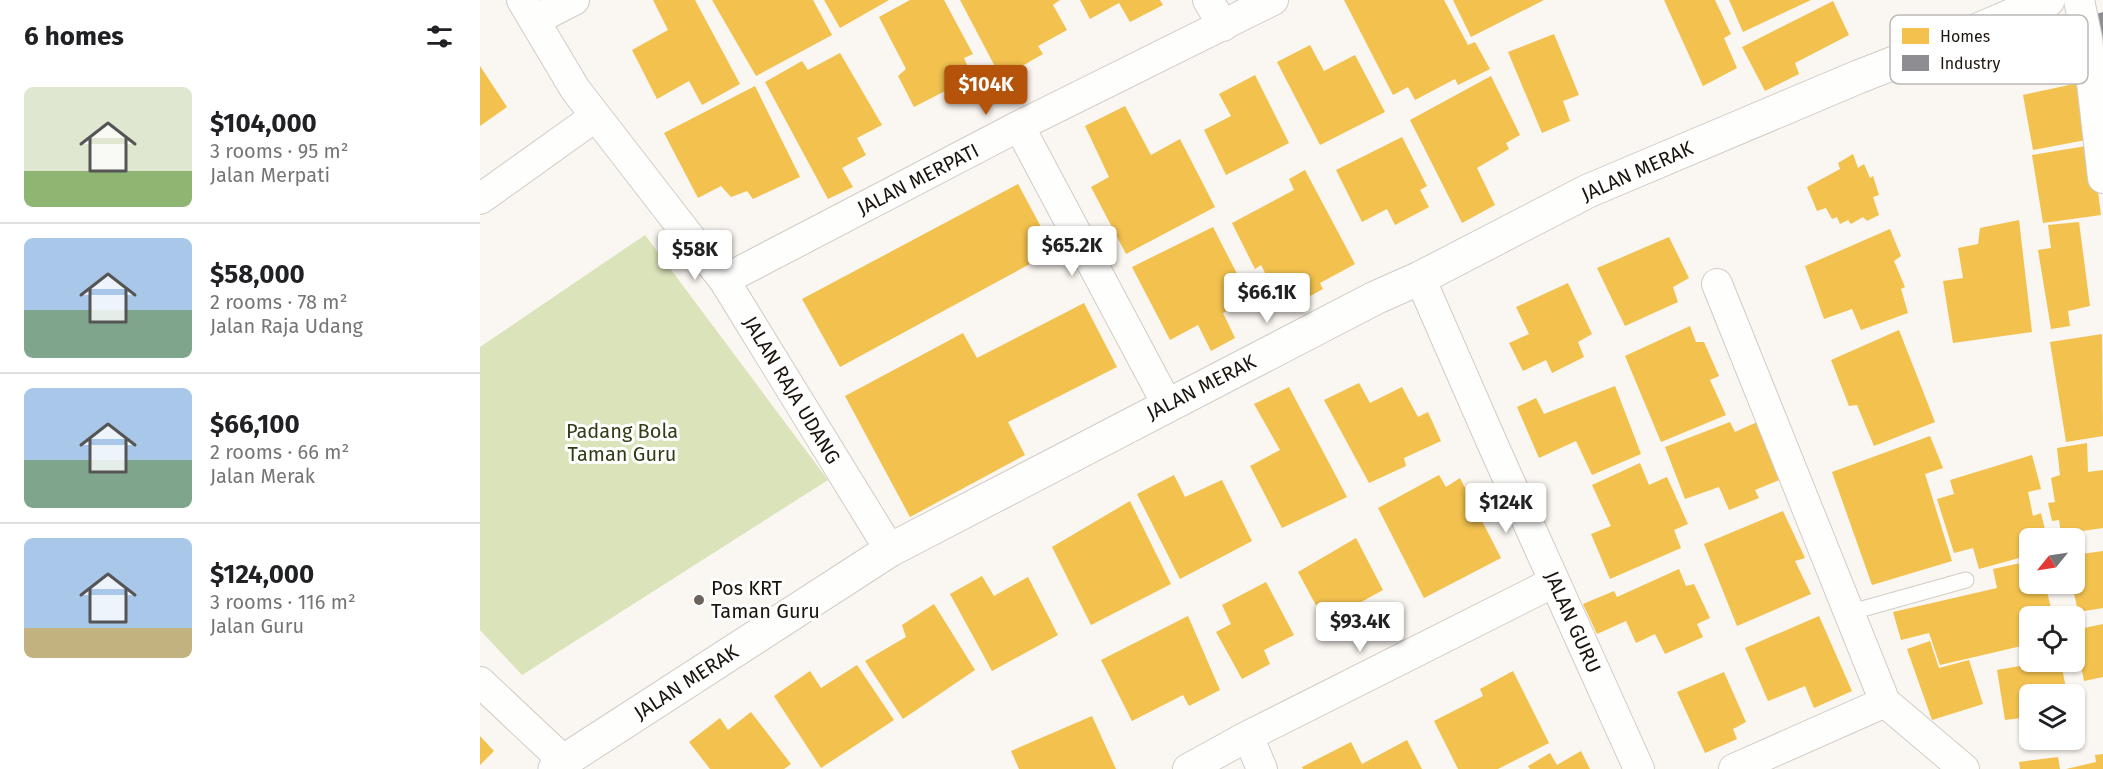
<!DOCTYPE html>
<meta charset="utf-8">
<style>
:root{--surface:#fff;--page:#f6f6f6;--text:#202124;--muted:#757577;--line:#e0e0e0;--accent:#b45309}
body{margin:0;font-family:"Fira Sans",sans-serif;background:var(--page);color:var(--text);height:100vh;display:flex;flex-direction:column;font-size:22px;white-space:nowrap}
*{box-sizing:border-box;margin:0}
p{font-size:20px;color:var(--muted)}
.icon{flex:none;width:33px;height:33px;fill:none;stroke:currentColor;stroke-width:2;stroke-linecap:round;stroke-linejoin:round}
.map{position:relative;flex:1;overflow:hidden}
.sheet{display:flex;flex-direction:column;background:var(--surface);width:480px}
.sheet>*{flex:none}
.needle{width:39px;rotate:240deg}
.tools{position:absolute;left:1539px;top:528px;display:grid;gap:12px}
.tools a{display:grid;place-items:center;width:66px;height:66px;border-radius:9px;background:var(--surface);box-shadow:0 2px 4px #0004;font-size:30px}
.price{position:absolute;translate:-50% -51px;padding:0 14px;border-radius:6px;background:#fff;color:#222;font-size:20px;line-height:39px;filter:drop-shadow(0 2px 3px #0008)}
.price::after{content:'';position:absolute;left:50%;top:36px;width:18px;height:14px;margin-left:-9px;background:inherit;clip-path:polygon(0 0,100% 0,50% 100%)}
.price.active{background:var(--accent);color:#fff}
ul{padding:0;list-style:none}
li{display:flex;align-items:center;gap:18px;height:150px;padding:0 24px}
li+li{border-top:2px solid var(--line)}
li span{display:grid;place-items:center;flex:none;width:168px;height:120px;border-radius:9px;color:#555}
li>.icon{margin-inline-start:auto}
span .icon{width:72px;height:72px;fill:#fffc;stroke-width:1}
li b{font-size:26px}
h2{display:flex;justify-content:space-between;align-items:center;height:72px;padding:0 24px;font-size:26px}
main{display:flex;flex:1;min-height:0}
.map>svg:first-child{display:block}
.green{fill:#dae3b9}
.homes{fill:#f2c14e}
.industry{fill:#8d8d92}
.lines{fill:none;stroke-linecap:round;stroke-linejoin:round}
.service-casing{stroke:#d2ccc6;stroke-width:17}
.minor-casing{stroke:#d2ccc6;stroke-width:32}
.tertiary-casing{stroke:#d2ccc6;stroke-width:35}
.service{stroke:#fefefd;stroke-width:15}
.minor{stroke:#fefefd;stroke-width:30}
.tertiary{stroke:#fefefd;stroke-width:33}
.poi-dot{fill:#6a645d;stroke:#fff;stroke-width:2}
.labels{text-anchor:middle;stroke-width:6;stroke-linejoin:round;paint-order:stroke}
.street-label{font-size:20px;fill:#1c150d;stroke:#fff}
.park-label{font-size:20px;fill:#323d15;stroke:#fff}
.poi-label{font-size:20px;fill:#1c150d;stroke:#fff;text-anchor:start}
.key{fill:#fff;stroke:#bbb9b6;stroke-width:1.5}
.key-label{font-size:16px;fill:#1c150d}
</style>
<main>
<section class="sheet">
<h2>6 homes<svg class="icon" aria-label="filters" viewBox="0 0 24 24"><path d="M4 7h16M4 17h16"/><circle cx="9" cy="7" r="2"/><circle cx="15" cy="17" r="2"/></svg></h2>
<ul>
<li><span style="background:linear-gradient(#dfe7d0 70%,#8fb573 0)"><svg class="icon" aria-label="home" viewBox="0 0 24 24"><path d="M3 11l9-7 9 7M6 9v11h12V9"/></svg></span><div><b>$104,000</b><p>3 rooms · 95 m²</p><p>Jalan Merpati</p></div></li>
<li><span style="background:linear-gradient(#a9c7e8 60%,#7fa58c 0)"><svg class="icon" aria-label="home" viewBox="0 0 24 24"><path d="M3 11l9-7 9 7M6 9v11h12V9"/></svg></span><div><b>$58,000</b><p>2 rooms · 78 m²</p><p>Jalan Raja Udang</p></div></li>
<li><span style="background:linear-gradient(#a9c7e8 60%,#7fa58c 0)"><svg class="icon" aria-label="home" viewBox="0 0 24 24"><path d="M3 11l9-7 9 7M6 9v11h12V9"/></svg></span><div><b>$66,100</b><p>2 rooms · 66 m²</p><p>Jalan Merak</p></div></li>
<li><span style="background:linear-gradient(#a9c7e8 75%,#c2b280 0)"><svg class="icon" aria-label="home" viewBox="0 0 24 24"><path d="M3 11l9-7 9 7M6 9v11h12V9"/></svg></span><div><b>$124,000</b><p>3 rooms · 116 m²</p><p>Jalan Guru</p></div></li>
</ul>
</section>
<div class="map">
<svg width="1623" height="769" viewBox="0 0 1623 769">
<rect width="100%" height="100%" fill="#faf6f1"/>
<path class="green" d="M165 235 348 480 42 675 0 630V347Z"/>
<path class="homes" d="M173 0H215L260 84 222 105 209 81 177 99 152 50 188 30Z
M232 0H333L352 35 276 76Z
M344 0H409L360 28Z
M430 0H464L493 54 484 58 489 69 468 81 471 88 434 107 418 76 426 69 399 17Z
M480 0H580L573 5 587 30 558 46 563 54 521 78Z
M600 0H680L683 5 650 22 639 3 610 19Z
M864 0H964L988 45 995 42 1010 69 978 85 975 79 935 100 928 87 913 95Z
M973 0H1064L991 37Z
M1184 0H1235L1251 34 1244 38 1257 68 1223 86Z
M1249 0H1331L1263 32Z
M1353 1 1369 35 1315 63 1319 74 1285 91 1262 47Z
M1074 34 1099 95 1083 101 1090 121 1062 133 1028 52Z
M830 45 844 71 875 55 905 112 840 145 797 62Z
M360 53 402 125 377 138 386 155 362 168 373 187 348 199 285 82 322 61 328 70Z
M0 66 27 107 0 126Z
M775 75 809 143 746 175 724 130 751 116 739 94Z
M1011 76 1040 135 1026 143 1029 149 997 168 1015 205 982 223 930 120Z
M1603 82 1611 139 1553 150 1543 95Z
M275 86 320 177 273 199 267 191 251 197 241 186 218 198 184 133Z
M645 106 671 155 700 139 735 207 646 254 611 187 629 177 605 126Z
M922 137 947 186 940 190 949 207 915 225 907 209 882 222 856 170Z
M1612 145 1621 215 1563 223 1552 155Z
M1373 154 1378 168 1384 164 1390 178 1393 176 1399 195 1393 197 1399 215 1387 221 1383 217 1371 224 1368 220 1360 224 1357 217 1352 219 1346 208 1337 211 1327 187 1360 169 1358 163Z
M825 170 875 264 840 283 843 289 823 300 816 286 797 296 781 265 775 269 752 223 814 190 809 179Z
M538 184 574 251 360 367 322 299Z
M1539 220 1552 332 1473 343 1463 281 1483 278 1478 248 1498 244 1500 228Z
M1599 222 1610 306 1588 311 1590 326 1571 329 1558 250 1571 248 1568 225Z
M733 227 770 299 743 313 755 338 731 351 718 325 690 340 652 267Z
M1410 229 1421 256 1414 261 1425 287 1421 289 1428 313 1381 330 1372 309 1344 319 1325 266Z
M1189 237 1209 278 1193 287 1198 302 1145 326 1117 268Z
M1088 283 1112 334 1098 342 1104 357 1072 373 1066 360 1043 371 1029 343 1049 334 1036 307Z
M604 303 637 367 528 422 545 455 430 517 365 396 483 333 497 358Z
M1210 326 1216 342H1224L1239 376 1230 380 1246 415 1181 442 1145 356Z
M1419 330 1455 422 1394 446 1377 405 1369 406 1351 360Z
M1622 334 1623 436 1586 442 1570 342Z
M879 383 890 403 922 387 938 417 948 412 961 441 924 458 926 466 889 483 844 400Z
M1135 386 1161 454 1112 475 1096 441 1059 458 1037 407 1056 398 1064 414Z
M809 387 867 497 802 528 770 466 800 450 774 404Z
M1284 419 1302 479 1275 490 1279 498 1249 510 1239 487 1205 499 1185 447 1250 422 1255 432Z
M1450 436 1463 468 1445 474 1472 561 1392 585 1352 472Z
M1607 443 1608 472 1623 470V528L1581 534 1579 520 1572 521 1568 503 1575 502 1571 478 1580 475 1577 448Z
M1552 455 1561 489 1548 492 1553 516 1561 513 1567 538H1550V555L1499 569 1493 548 1474 553 1457 499 1474 494 1470 480Z
M1160 463 1169 485 1187 477 1208 524 1194 530 1201 548 1130 579 1111 534 1131 526 1112 485Z
M694 475 705 497 742 480 772 541 700 579 657 494Z
M959 475 966 487 980 478 1021 558 944 598 898 508Z
M650 501 691 584 611 625 572 547Z
M1303 511 1325 558 1315 561 1331 594 1257 626 1224 544Z
M876 538 903 590 845 622 818 572Z
M1623 551V608L1598 612 1592 584H1594V555Z
M1550 561V584H1565L1573 616H1550V644L1460 665 1449 633 1421 640 1413 612 1517 588 1513 569Z
M1199 569 1206 586 1214 584 1230 618 1217 624 1223 637 1185 654 1175 634 1156 643 1146 621 1117 634 1103 604 1134 591 1137 597Z
M502 576 514 596 548 577 578 635 512 671 470 594Z
M786 582 814 635 784 650 790 664 762 679 736 632 751 624 742 605Z
M454 604 495 670 423 719 385 661 426 637 422 625Z
M708 616 740 690 709 706 703 695 652 721 621 660Z
M1339 616 1372 691 1334 708 1325 686 1288 701 1265 648Z
M1623 624V677L1604 681 1594 630Z
M1450 641 1459 668 1489 660 1503 704 1452 720 1427 649Z
M1563 662H1581L1587 694H1550V717L1525 720 1517 670Z
M377 665 414 720 341 768 294 696 330 671 341 688Z
M1033 671 1069 743 1018 769H978L954 721 1003 696 1000 689Z
M1244 672 1266 722 1253 729 1257 739 1225 753 1197 692Z
M271 712 311 764 304 769H230L209 742 240 718 248 730Z
M612 716 636 769H539L531 751Z
M0 736 14 751 0 765Z
M927 740 942 769H823L822 767 871 742 882 764Z
M1101 751 1110 769H1050L1048 766 1070 753 1077 765Z
M1623 754V769H1586L1616 762 1615 755Z
M1578 757 1580 769H1540L1539 762Z"/>
<path class="industry" d="M1623 12V57L1613 15Z"/>
<g class="lines">
<defs>
<path id="service" d="M1368 613 1486 580"/>
<path id="minor" d="M42 0 95 89 201 226 244 280 410 550
M728 0 743 26
M1599 0 1607 39 1623 178
M55 20 94 0
M539 126 687 404
M0 199 116 116
M940 278 1013 445 1159 769
M244 280 539 126 793 0
M1237 284 1405 702 1484 769
M0 682 84 761
M768 736 782 769
M708 769 768 736 1074 582
M1254 769 1405 702"/>
<path id="tertiary" d="M75 769 84 761 410 550 895 298 940 278 1108 191 1378 77 1493 32 1568 0"/>
</defs>
<use href="#service" class="service-casing"/>
<use href="#minor" class="minor-casing"/>
<use href="#tertiary" class="tertiary-casing"/>
<use href="#service" class="service"/>
<use href="#minor" class="minor"/>
<use href="#tertiary" class="tertiary"/>
</g>
<circle class="poi-dot" cx="219" cy="600" r="6"/>
<g class="labels">
<g class="street-label">
<text transform="translate(1157 171) rotate(-24)" y="7">JALAN MERAK</text>
<text transform="translate(438 179) rotate(-27)" y="7">JALAN MERPATI</text>
<text transform="translate(721 387) rotate(-27)" y="7">JALAN MERAK</text>
<text transform="translate(312 390) rotate(59)" y="7">JALAN RAJA UDANG</text>
<text transform="translate(1093 622) rotate(66)" y="7">JALAN GURU</text>
<text transform="translate(206 682) rotate(-33)" y="7">JALAN MERAK</text>
</g>
<g class="park-label">
<text x="142" y="438">Padang Bola<tspan x="142" dy="23">Taman Guru</tspan></text>
</g>
<g class="poi-label">
<text x="231" y="595">Pos KRT<tspan x="231" dy="23">Taman Guru</tspan></text>
</g>
</g>
<rect x="1410" y="15" width="198" height="69" rx="9" class="key"/>
<rect x="1422" y="28" width="27" height="16" fill="#f2c14e"/>
<rect x="1422" y="55" width="27" height="16" fill="#8d8d92"/>
<g class="key-label">
<text x="1460" y="42">Homes</text>
<text x="1460" y="69">Industry</text>
</g>
</svg>
<div class="tools">
<a><svg class="needle" viewBox="-14 -14 28 28"><path d="M0-13l5 13h-10z" fill="#e53935"/><path d="M0 13l5-13h-10z" fill="#757577"/></svg></a>
<a><svg class="icon" aria-label="locate" viewBox="0 0 24 24"><circle cx="12" cy="12" r="6"/><path d="M12 2v4M12 18v4M2 12h4M18 12h4"/></svg></a>
<a><svg class="icon" aria-label="layers" viewBox="0 0 24 24"><path d="M12 4l9 5-9 5-9-5zM3 14l9 5 9-5"/></svg></a>
</div>
<b class="price active" style="left:506px;top:116px">$104K</b>
<b class="price" style="left:592px;top:277px">$65.2K</b>
<b class="price" style="left:215px;top:281px">$58K</b>
<b class="price" style="left:787px;top:324px">$66.1K</b>
<b class="price" style="left:1026px;top:534px">$124K</b>
<b class="price" style="left:880px;top:653px">$93.4K</b>
</div>
</main>
